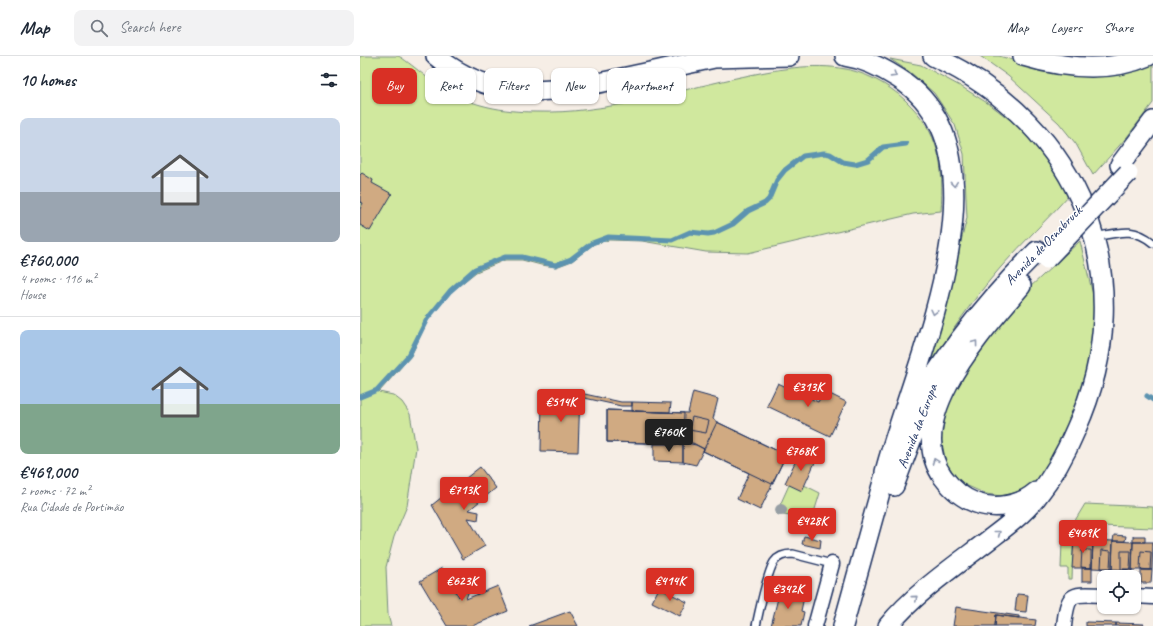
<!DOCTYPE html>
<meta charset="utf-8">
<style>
:root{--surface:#fff;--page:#f2f2f3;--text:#1f2937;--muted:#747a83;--line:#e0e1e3;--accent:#d93025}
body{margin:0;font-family:Caveat,sans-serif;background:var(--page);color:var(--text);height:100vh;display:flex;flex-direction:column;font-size:15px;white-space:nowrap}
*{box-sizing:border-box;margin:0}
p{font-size:13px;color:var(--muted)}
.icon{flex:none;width:22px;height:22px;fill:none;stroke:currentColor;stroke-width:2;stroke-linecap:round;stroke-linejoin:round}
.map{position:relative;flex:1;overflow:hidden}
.side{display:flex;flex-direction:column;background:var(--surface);width:360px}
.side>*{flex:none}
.hud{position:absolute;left:12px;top:12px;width:380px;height:36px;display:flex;gap:8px}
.buttons{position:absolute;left:737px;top:514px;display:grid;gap:8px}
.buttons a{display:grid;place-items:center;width:44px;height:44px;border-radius:8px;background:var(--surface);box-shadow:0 1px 3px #0004;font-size:20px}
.price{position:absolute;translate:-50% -34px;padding:0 9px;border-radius:4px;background:var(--accent);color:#fff;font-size:13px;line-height:26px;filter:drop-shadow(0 1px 2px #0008)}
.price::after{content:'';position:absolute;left:50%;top:24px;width:12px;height:9px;margin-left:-6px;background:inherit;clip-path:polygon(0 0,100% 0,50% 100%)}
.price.on{background:#222;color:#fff}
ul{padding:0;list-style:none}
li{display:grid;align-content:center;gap:8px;height:212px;padding:0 20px}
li+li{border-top:1px solid var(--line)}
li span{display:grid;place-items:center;height:124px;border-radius:8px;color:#555}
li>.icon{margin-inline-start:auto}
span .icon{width:72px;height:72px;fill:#fffc;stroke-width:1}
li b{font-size:17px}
h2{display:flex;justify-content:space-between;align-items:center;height:48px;padding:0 20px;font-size:17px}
.pill{padding:0 14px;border-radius:8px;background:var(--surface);box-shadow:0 1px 3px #0004;font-size:14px;line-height:36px}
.pill.on{background:var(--accent);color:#fff}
header{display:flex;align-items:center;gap:24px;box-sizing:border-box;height:56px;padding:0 20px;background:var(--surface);border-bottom:1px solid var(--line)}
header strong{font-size:19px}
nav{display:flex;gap:22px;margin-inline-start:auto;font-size:14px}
.search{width:280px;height:36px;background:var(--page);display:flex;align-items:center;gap:10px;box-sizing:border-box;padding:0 14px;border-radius:8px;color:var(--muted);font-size:15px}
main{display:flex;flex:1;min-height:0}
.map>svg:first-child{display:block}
.green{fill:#d0e89e;stroke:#768c7e}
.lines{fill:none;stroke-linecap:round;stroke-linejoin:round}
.stream{stroke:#5c93b0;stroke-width:5}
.building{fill:#d0aa82;stroke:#1b2f5e}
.service-casing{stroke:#1b2f5e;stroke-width:10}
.minor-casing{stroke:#1b2f5e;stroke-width:17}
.secondary-casing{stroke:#1b2f5e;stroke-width:22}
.service{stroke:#fff;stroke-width:7}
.minor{stroke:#fff;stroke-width:14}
.secondary{stroke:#fff;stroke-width:19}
.secondary-bridge-casing{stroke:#1b2f5e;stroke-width:22;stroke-linecap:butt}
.secondary-bridge{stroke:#fff;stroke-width:19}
.tree{fill:#969ea4}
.oneway{stroke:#8d97ae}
.labels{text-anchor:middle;stroke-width:3;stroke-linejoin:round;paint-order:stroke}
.street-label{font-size:14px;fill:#1b2f5e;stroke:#fff}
</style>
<header>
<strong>Map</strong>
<div class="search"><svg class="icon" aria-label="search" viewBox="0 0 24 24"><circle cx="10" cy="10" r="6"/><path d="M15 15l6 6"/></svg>Search here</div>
<nav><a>Map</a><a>Layers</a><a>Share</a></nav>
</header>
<main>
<section class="side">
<h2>10 homes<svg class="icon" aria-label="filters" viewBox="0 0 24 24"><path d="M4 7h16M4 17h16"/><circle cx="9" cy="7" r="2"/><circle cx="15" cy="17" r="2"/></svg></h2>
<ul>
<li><span style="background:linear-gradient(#c9d6e8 60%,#9aa5b1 0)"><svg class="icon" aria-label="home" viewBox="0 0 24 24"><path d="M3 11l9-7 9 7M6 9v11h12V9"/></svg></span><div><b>€760,000</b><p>4 rooms · 116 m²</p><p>House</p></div></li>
<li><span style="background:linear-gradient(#a9c7e8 60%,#7fa58c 0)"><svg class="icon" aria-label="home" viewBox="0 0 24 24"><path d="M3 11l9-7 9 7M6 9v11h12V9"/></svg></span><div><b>€469,000</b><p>2 rooms · 72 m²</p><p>Rua Cidade de Portimão</p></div></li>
</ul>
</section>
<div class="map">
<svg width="793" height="570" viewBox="0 0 793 570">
<rect width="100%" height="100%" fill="#f6eee6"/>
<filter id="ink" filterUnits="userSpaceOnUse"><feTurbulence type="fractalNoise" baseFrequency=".025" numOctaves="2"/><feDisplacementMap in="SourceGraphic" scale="8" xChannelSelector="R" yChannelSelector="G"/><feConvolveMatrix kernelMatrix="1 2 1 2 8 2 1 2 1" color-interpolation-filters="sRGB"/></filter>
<g filter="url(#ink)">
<path class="green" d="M0 0C12 0 27 0 38 0 43 1 73 27 80 31 110 50 143 56 177 56 244 58 311 36 376 22 409 15 446 7 480 12 503 15 528 28 545 44 580 76 584 110 581 155L553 158 388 197 346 196 282 185 249 184 234 188 212 205 196 211 181 209 162 204H145L116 216 91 236 68 264 51 300 19 336 33 339 42 346 50 358 56 392 47 450 34 481 26 511 28 559 31 570H0Z
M620 0H639L677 11 733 20 761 18 793 7V47L767 81 733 119 716 88 699 67 648 20Z
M530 3 561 9 602 31 632 50 662 73 682 92 710 138C688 163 663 186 641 211 613 243 590 277 568 313L607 162 604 98 595 69 574 37 551 17Z
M720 185 733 239 735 273 728 326 692 409 674 427 658 436 641 440 626 438 601 427 586 407 581 382 587 351 597 327 612 302 669 232Z
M429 429H444L460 437 452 463 416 458Z
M725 448 793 451V472L714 469 712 523H708V512H701L702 486Z"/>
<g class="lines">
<path class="stream" d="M787 340 793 344
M0 341 17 334 49 299 67 263 90 235 115 213 145 201H162L195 209 211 203 232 187 248 181 312 184 330 176 348 178 354 177 373 168 388 155 405 147 409 143 417 124 425 114 443 100 464 97 470 98 483 106 495 108 508 104 523 91 546 88"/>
</g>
<path class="building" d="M2 117 13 124 12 127 32 138 10 175 0 169V153L3 147 0 146V119Z
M418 327 458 346 464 335 486 346 470 380 407 350Z
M200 336 220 337 218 396 181 395 182 342 199 343Z
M333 336 358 343 353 363 357 366 426 399 400 454 377 443 389 417 343 395 344 393 336 389 326 387H323V388L247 386V354L328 357Z
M220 337 261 346H272V350H261L220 341Z
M272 346 311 347 310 356 272 355Z
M247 354 324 357 323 388 247 386Z
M332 361 349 365 346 377 329 374Z
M357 366 426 399 412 428 343 395Z
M323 387H333L344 393 336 409 323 406Z
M294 388H323V406L294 405Z
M440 396 456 404 442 435 425 427Z
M120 411 136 432 109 454 119 456 118 464 108 462 125 490 103 503 72 449Z
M714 478H726V484H714Z
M734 479H746L745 485 733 484Z
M754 479 766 480 765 485H753Z
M444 480 461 484 460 492 442 488Z
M773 480H785V486H773Z
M714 484H733L732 512H712Z
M733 484 753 485 752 513 732 512Z
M753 485 773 486 772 514 752 513Z
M773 486H793L792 514H772Z
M722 494H731V512L721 511Z
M742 494 751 495 750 512H741Z
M761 495H771L770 513H761Z
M781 495 791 496 790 514 780 513Z
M82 512 99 541 102 531 109 534 106 543 138 530 148 555 112 570H87L60 525Z
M722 512H732V525H722Z
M742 513H752V521H744V525H742Z
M762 514H772L771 521H762Z
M781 514H792L791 527H781Z
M299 532 327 546 320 560 292 546Z
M420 534 444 541 441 555 444 556 441 570H411Z
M657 538 668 539 666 556 655 555Z
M596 551 659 560V562L636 559 635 570H593Z
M210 555 218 570H169Z
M636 559 676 564 675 570H635Z
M726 566 756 567V570H726Z
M756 567 784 568V570H756Z"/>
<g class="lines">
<defs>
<path id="service" d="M734 181C759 177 772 170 793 187
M396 570C399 556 407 517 414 506 418 500 426 498 433 498L472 508"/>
<path id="minor" d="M774 540 793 541
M455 570 472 508
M704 570C708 535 711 538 744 539"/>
<path id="secondary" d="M76 0C133 48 195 37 262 22 296 15 330 7 364 0
M485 0C505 3 521 11 538 22 658 97 551 313 525 416
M663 0C703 12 749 17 788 0
M354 2 429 0
M760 109 793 65
M661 230C624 274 541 362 583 421 592 433 602 442 616 447 635 454 660 450 676 436
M548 363C582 301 627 245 677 195
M534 430 564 350
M483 570 529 404
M528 570C556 536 595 510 630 483 647 470 663 458 676 442 693 421 706 397 716 373 784 223 721 68 573 0"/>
</defs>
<use href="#service" class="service-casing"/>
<use href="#minor" class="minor-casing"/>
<use href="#secondary" class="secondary-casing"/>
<use href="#service" class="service"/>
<use href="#minor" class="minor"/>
<use href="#secondary" class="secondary"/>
<defs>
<path id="secondary-bridge" d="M686 203 768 117"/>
</defs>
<use href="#secondary-bridge" class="secondary-bridge-casing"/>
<use href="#secondary-bridge" class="secondary-bridge"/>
</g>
<circle class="tree" cx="421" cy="454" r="6"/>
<defs><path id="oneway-chevron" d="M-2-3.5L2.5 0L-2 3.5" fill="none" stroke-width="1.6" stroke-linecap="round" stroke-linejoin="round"/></defs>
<g class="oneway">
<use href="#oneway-chevron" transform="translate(534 19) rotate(32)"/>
<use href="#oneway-chevron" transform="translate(594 128) rotate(84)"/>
<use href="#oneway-chevron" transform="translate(574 256) rotate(103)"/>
<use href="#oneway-chevron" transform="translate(615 287) rotate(-53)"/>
<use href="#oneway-chevron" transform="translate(575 405) rotate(-111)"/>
<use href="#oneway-chevron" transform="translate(638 477) rotate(-38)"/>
<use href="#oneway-chevron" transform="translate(555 542) rotate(-41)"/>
</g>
</g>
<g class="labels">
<g class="street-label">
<text transform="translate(683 189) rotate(-46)" y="5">Avenida de Osnabruck</text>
<text transform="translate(557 370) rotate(-69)" y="5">Avenida da Europa</text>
</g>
</g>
</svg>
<div class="buttons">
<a><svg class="icon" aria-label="locate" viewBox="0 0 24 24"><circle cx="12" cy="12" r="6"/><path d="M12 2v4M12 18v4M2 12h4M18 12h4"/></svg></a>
</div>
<b class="price" style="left:448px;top:352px">€313K</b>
<b class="price" style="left:201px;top:367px">€514K</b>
<b class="price on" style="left:309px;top:397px">€760K</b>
<b class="price" style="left:441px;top:416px">€768K</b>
<b class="price" style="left:104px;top:455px">€713K</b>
<b class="price" style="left:452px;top:486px">€428K</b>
<b class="price" style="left:723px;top:498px">€469K</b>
<b class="price" style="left:102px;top:546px">€623K</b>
<b class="price" style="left:310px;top:546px">€414K</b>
<b class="price" style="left:428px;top:554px">€342K</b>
<div class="hud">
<a class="pill on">Buy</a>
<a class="pill">Rent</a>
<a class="pill">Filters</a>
<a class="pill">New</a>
<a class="pill">Apartment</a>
</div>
</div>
</main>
